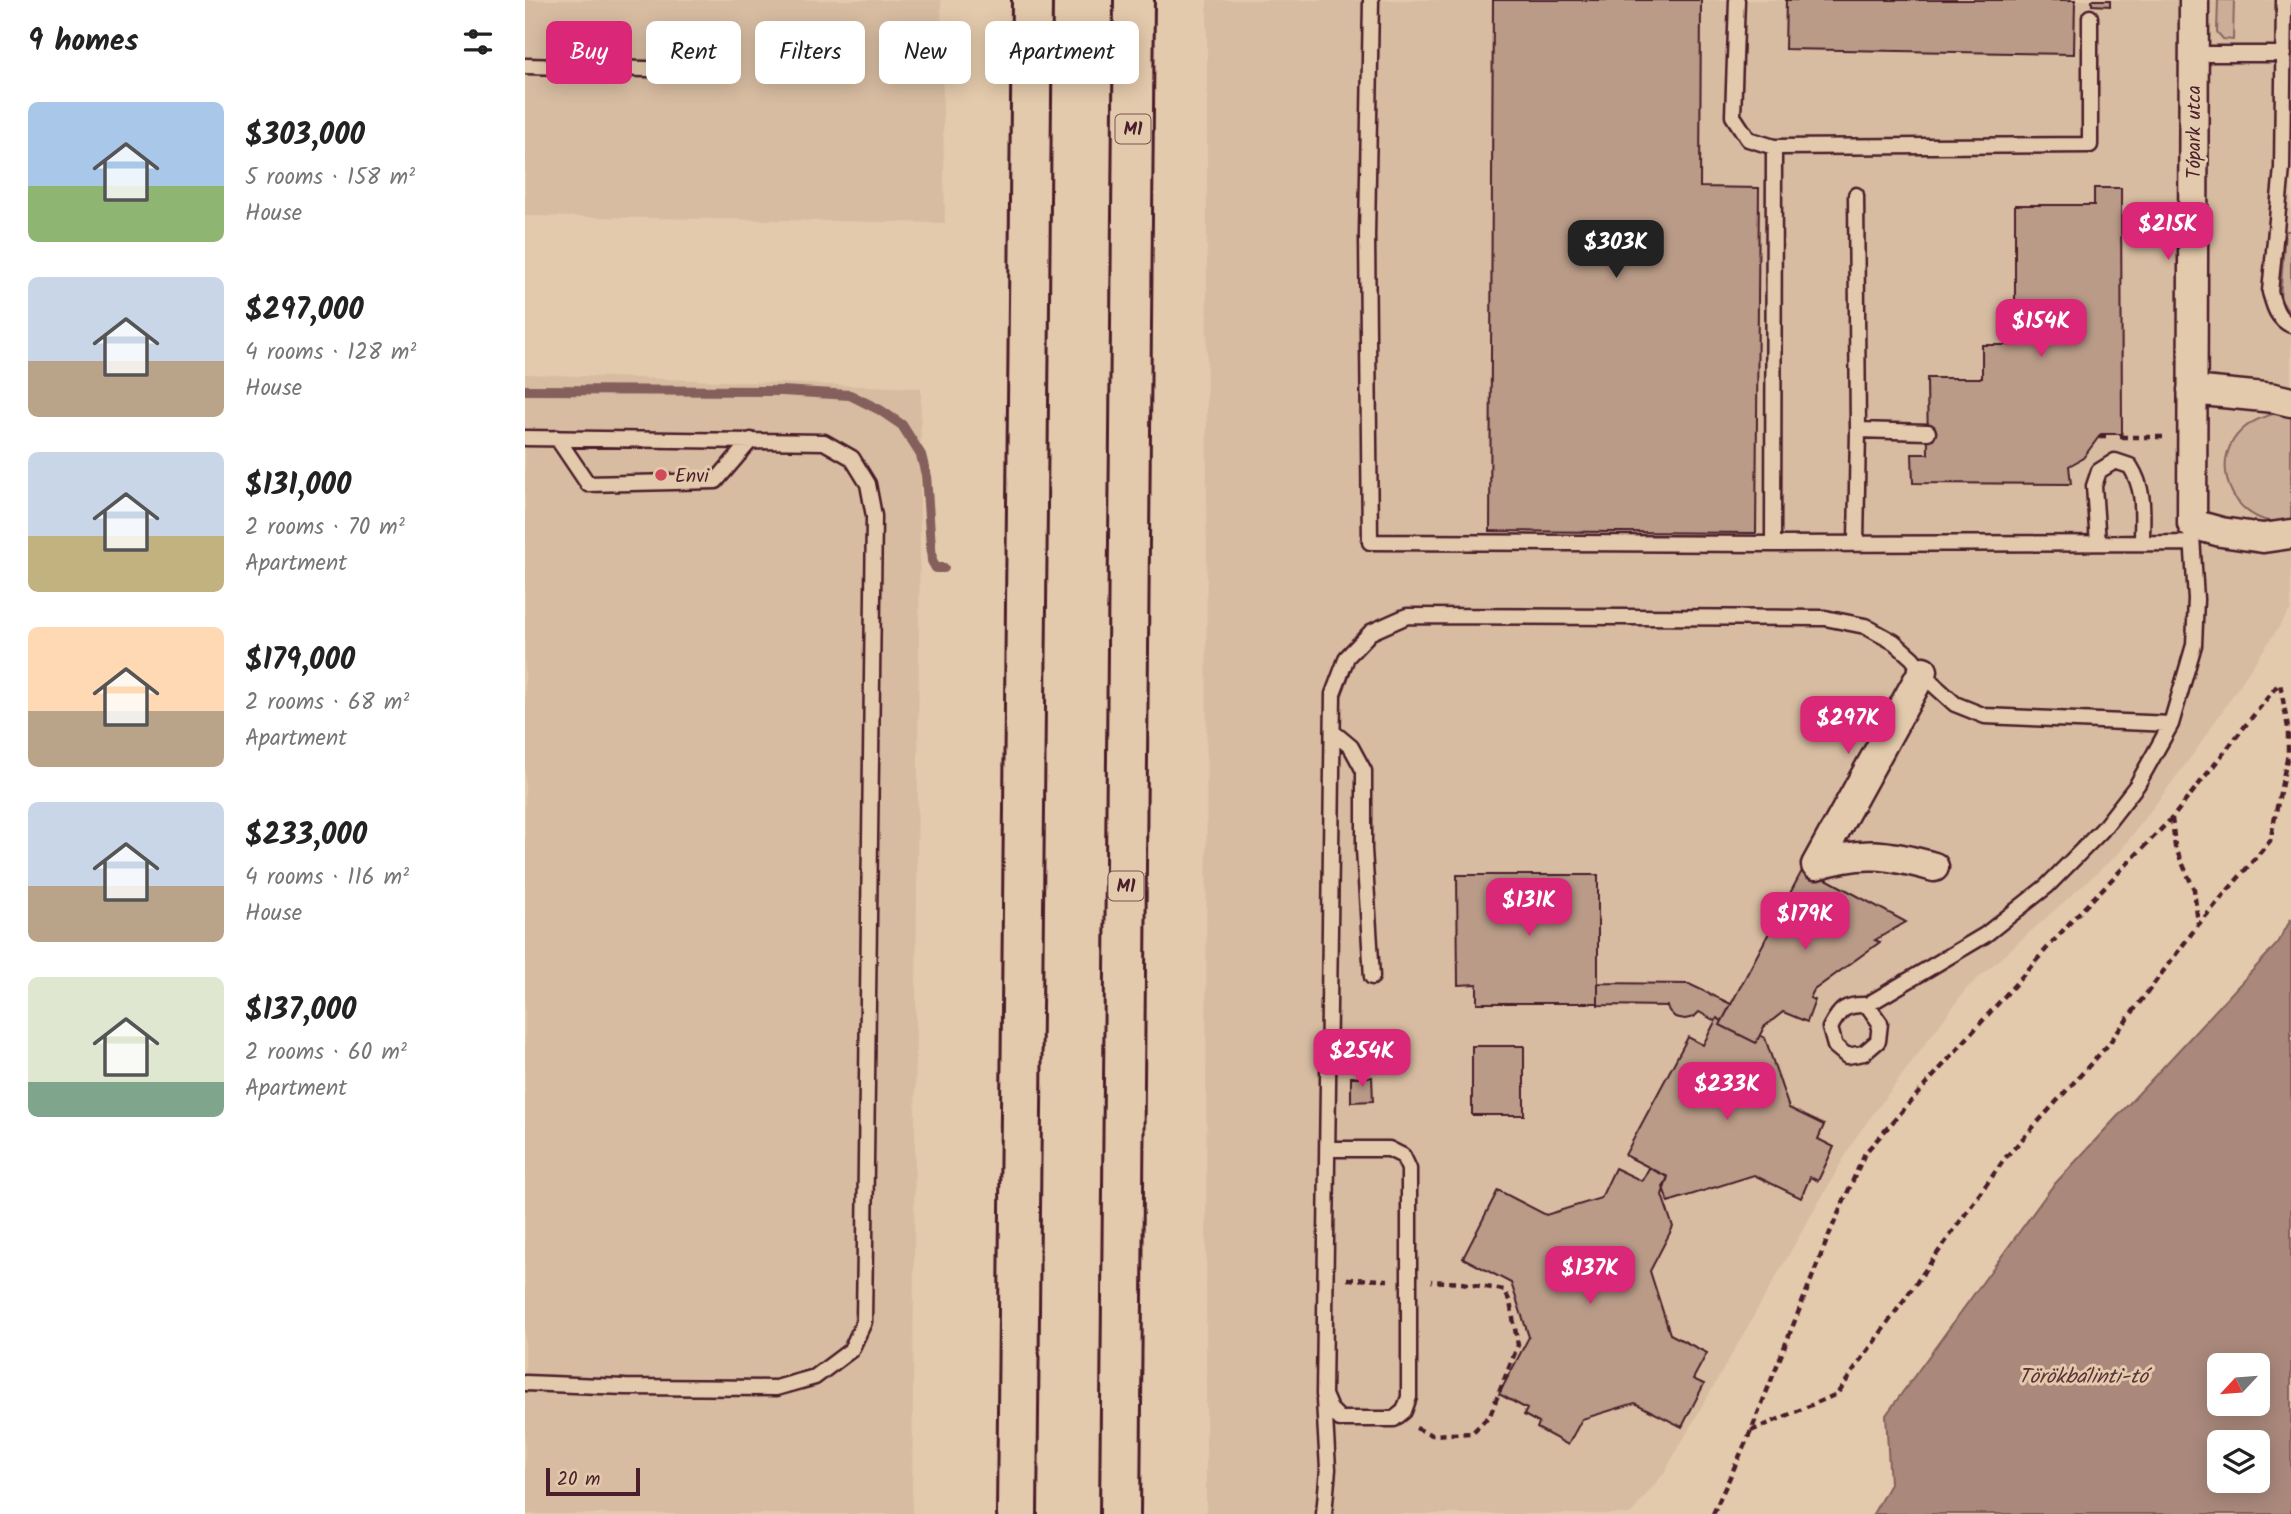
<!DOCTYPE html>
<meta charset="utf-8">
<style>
:root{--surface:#fff;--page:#f2f2f2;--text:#222;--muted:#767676;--accent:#db2777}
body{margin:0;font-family:Kalam,sans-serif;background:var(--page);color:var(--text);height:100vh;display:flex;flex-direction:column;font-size:26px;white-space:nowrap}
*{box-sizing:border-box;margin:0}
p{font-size:23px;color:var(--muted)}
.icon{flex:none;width:38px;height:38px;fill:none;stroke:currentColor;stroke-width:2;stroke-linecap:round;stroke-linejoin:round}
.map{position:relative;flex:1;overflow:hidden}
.sheet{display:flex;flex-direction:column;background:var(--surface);width:525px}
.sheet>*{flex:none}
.top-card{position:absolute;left:21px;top:21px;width:665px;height:63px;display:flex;gap:14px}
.needle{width:46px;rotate:244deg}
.fabs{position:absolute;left:1682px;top:1353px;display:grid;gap:14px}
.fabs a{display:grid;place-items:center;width:63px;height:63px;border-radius:10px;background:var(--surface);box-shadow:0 4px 18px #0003;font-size:35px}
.scale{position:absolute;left:21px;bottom:18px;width:94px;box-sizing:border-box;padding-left:7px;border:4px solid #4a1f2b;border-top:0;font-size:19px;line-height:24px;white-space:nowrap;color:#4a1f2b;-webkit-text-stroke:5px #e4caac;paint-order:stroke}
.price{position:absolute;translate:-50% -60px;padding:0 16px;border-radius:14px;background:var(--accent);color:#fff;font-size:23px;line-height:46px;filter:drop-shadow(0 2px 4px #0008)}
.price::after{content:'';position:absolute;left:50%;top:42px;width:21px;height:16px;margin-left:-10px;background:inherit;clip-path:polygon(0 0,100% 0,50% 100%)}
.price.selected{background:#222;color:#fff}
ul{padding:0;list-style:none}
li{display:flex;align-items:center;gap:21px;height:175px;padding:0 28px}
li span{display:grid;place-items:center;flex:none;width:196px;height:140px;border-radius:10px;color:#555}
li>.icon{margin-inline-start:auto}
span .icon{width:84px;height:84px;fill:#fffc;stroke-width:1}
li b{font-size:30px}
h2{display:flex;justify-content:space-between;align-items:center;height:84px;padding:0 28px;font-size:30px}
.tag{padding:0 24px;border-radius:10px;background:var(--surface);box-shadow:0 4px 18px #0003;font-size:24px;line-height:63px}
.tag.selected{background:var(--accent);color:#fff}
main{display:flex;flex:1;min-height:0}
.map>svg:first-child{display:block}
.built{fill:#d7bca1}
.green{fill:#cbae97;stroke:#8a6661;stroke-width:2}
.water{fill:#aa897b;stroke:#845f5b;stroke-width:2;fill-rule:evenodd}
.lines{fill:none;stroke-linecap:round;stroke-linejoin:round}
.stream{stroke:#845f5b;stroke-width:10}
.building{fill:#b99b88;stroke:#4a1f2b;stroke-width:2}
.lane-casing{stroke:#4a1f2b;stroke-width:19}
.street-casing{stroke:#4a1f2b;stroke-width:33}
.highway-casing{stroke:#4a1f2b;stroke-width:44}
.path{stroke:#4a1f2b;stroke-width:4.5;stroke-dasharray:7 5;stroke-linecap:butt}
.lane{stroke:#e4caac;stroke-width:14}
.street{stroke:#e4caac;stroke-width:28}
.highway{stroke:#e4caac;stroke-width:38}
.poi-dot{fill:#d1495b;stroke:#e4caac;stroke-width:2.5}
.labels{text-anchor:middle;stroke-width:6;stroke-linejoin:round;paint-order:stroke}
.shield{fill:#e4caac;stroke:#785252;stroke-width:2}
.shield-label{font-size:18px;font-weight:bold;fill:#4a1f2b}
.street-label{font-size:19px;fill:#4a1f2b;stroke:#e4caac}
.poi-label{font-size:19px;fill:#4a1f2b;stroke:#e4caac;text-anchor:start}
.water-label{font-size:21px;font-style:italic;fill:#5d343b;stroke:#e4caac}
</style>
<main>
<section class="sheet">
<h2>9 homes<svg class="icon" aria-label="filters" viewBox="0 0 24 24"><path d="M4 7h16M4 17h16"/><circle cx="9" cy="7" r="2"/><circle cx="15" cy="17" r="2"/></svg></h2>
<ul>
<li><span style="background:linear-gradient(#a9c7e8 60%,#8fb573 0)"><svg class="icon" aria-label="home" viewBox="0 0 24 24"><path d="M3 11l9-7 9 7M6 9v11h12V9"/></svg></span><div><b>$303,000</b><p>5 rooms · 158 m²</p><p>House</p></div></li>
<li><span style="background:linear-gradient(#c9d6e8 60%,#b9a48a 0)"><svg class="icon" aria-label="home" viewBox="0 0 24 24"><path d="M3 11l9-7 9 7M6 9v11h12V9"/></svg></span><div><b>$297,000</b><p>4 rooms · 128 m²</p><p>House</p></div></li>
<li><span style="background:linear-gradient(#c9d6e8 60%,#c2b280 0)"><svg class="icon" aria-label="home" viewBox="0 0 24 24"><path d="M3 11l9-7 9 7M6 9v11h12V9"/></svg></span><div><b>$131,000</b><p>2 rooms · 70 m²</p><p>Apartment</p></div></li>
<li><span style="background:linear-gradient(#ffd9b3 60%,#b9a48a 0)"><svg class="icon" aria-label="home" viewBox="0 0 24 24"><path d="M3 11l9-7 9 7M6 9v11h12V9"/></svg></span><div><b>$179,000</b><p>2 rooms · 68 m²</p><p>Apartment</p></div></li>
<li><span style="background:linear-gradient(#c9d6e8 60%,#b9a48a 0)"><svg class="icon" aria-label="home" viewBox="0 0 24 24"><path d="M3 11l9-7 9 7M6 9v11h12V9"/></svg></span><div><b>$233,000</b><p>4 rooms · 116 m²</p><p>House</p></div></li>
<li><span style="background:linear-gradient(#dfe7d0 75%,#7fa58c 0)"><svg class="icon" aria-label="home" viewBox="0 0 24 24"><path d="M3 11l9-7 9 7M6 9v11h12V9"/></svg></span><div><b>$137,000</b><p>2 rooms · 60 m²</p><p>Apartment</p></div></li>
</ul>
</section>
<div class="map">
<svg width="1766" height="1514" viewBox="0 0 1766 1514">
<rect width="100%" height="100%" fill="#e4caac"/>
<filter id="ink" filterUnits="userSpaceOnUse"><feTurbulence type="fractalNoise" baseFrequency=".0143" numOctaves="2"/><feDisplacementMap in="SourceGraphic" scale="14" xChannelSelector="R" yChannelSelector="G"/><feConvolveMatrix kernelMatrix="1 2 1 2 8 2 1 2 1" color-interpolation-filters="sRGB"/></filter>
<g filter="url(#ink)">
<path class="built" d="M0 0H416L420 223 0 216Z
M682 0H1766V609L1669 753 1594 853 1442 988 1331 1137 1139 1473 1106 1514H681Z
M0 374 396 388 387 1514H0Z"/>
<path class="green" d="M1693 0H1709L1708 40 1698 39 1692 32Z
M1760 231H1766V313L1755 300Z
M1752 413 1766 414V520C1703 536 1664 433 1752 413Z"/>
<path class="water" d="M1766 919V1514H1348L1365 1484 1361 1415 1527 1187 1753 943ZM1694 1365H1732V1404H1694ZM1694 1442H1732V1480H1694Z"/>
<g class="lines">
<path class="stream" d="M0 390 257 391 325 395 355 410 377 425 396 455 401 475 407 561 411 568H419"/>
</g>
<path class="building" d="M968 0H1176L1175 187 1234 188 1231 533 965 531Z
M1261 0H1550L1549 54 1260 49Z
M1567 0H1585V6L1567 5Z
M1569 188H1596L1597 434H1576L1558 458 1544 466 1546 484 1388 483 1387 454H1403L1402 378H1457V345H1490V205H1569Z
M1279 867 1381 922 1350 940 1355 942 1289 990 1285 998 1290 1000 1282 1022 1258 1012 1239 1027 1231 1043 1195 1025Z
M932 875H1073V1003H952V984L933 985Z
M1073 983 1164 984 1206 1004 1197 1021 1192 1018 1190 1021 1174 1012 1169 1017 1160 1019 1150 1017 1144 1011 1142 1006 1073 1005Z
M1192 1018 1197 1021 1195 1025 1231 1043 1235 1035 1240 1038 1264 1108 1299 1125 1293 1139 1309 1147 1293 1181 1285 1177 1276 1198 1229 1175 1143 1202 1138 1187 1143 1177 1100 1155 1163 1037 1178 1045Z
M947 1046H999V1115H947Z
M826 1077H847L848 1101 826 1102Z
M1090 1168 1117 1181 1124 1168 1143 1177 1137 1195 1148 1227 1125 1271 1145 1334 1182 1353 1168 1379 1179 1384 1157 1427 1110 1403 1057 1419 1043 1445 1012 1428 1014 1423 999 1415 1002 1409 974 1394 1004 1337 986 1283 938 1258 973 1190 1021 1215 1076 1198Z"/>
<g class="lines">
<defs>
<path id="lane" d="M846 0 842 235 845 542 1248 544 1667 543
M1212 0 1208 116 1223 139 1249 147 1565 145V17
M1759 0 1757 168 1745 292C1749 306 1752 319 1766 325
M1669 54H1759
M0 66 161 70
M1333 430 1403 432
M0 438 299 442 327 458 343 484 349 516 339 1322 326 1350 290 1377 251 1388 100 1387 0 1383
M32 438 63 484 191 481 226 440
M1573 543 1569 486 1574 471 1590 461 1605 466C1621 491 1617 514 1617 543
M1248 544 1249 147
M1331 544 1333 430 1331 195
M808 732 826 747 839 771V849L847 977
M1342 1005 1355 1023 1353 1041 1339 1053 1322 1056 1310 1046 1305 1028C1315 1009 1320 1004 1342 1005L1460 935 1522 886 1577 830 1612 785 1646 724 1669 645 1671 599 1667 536
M802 1149H864L878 1156 884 1169V1397L879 1411 869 1419H815L805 1409 799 1395 808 694 822 657 846 632 882 616 1300 618 1340 626 1369 642 1387 658 1409 685 1430 704 1460 716 1646 724
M799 1514 803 1469 799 1400"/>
<path id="street" d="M1669 0 1667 524 1696 532 1738 538 1766 534
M1667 390 1749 398 1766 402
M1291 865 1398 671
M1291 865C1336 850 1364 854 1409 867"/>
<path id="highway" d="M492 1514 507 0
M595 1514 609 0"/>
</defs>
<use href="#lane" class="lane-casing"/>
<use href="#street" class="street-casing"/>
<use href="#highway" class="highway-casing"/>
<path class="path" d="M1574 437H1586
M1595 437H1639
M1647 818 1650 847 1669 889 1673 924
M822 1279 863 1280
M891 1428 907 1435 947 1433 965 1415 993 1345 985 1302 979 1290 937 1283 906 1281
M1226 1431 1312 1394 1481 1157 1582 1046 1673 925 1745 841 1763 754V728L1755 683
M1188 1514 1226 1431 1306 1230 1340 1153 1549 918 1647 818 1755 682"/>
<use href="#lane" class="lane"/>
<use href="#street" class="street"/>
<use href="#highway" class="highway"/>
</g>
</g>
<circle class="poi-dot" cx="136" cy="475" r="7"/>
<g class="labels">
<g class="shield">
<rect x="590.5" y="114.5" width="35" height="29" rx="5"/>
<rect x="583.5" y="871.5" width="35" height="29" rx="5"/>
</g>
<g class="shield-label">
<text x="608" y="135">M1</text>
<text x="601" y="892">M1</text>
</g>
<g class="street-label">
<text transform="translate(1668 132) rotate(-90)" y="7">Tópark utca</text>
</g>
<g class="poi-label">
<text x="150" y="482">Envi</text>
</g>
<g class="water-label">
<text x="1558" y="1383">Törökbálinti-tó</text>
</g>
</g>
</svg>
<div class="fabs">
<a><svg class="needle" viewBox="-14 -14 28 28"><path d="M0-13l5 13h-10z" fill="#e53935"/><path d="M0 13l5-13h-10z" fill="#767676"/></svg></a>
<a><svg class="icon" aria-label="layers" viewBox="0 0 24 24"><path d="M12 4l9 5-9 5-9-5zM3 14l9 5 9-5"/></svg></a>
</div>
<div class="scale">20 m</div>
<b class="price" style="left:1643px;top:262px">$215K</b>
<b class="price selected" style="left:1091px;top:280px">$303K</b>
<b class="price" style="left:1516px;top:359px">$154K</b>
<b class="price" style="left:1323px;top:756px">$297K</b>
<b class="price" style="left:1004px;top:938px">$131K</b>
<b class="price" style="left:1280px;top:952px">$179K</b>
<b class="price" style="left:837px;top:1089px">$254K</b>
<b class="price" style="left:1202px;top:1122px">$233K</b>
<b class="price" style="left:1065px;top:1306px">$137K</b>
<div class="top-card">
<a class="tag selected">Buy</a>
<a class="tag">Rent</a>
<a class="tag">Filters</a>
<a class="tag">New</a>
<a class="tag">Apartment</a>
</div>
</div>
</main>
